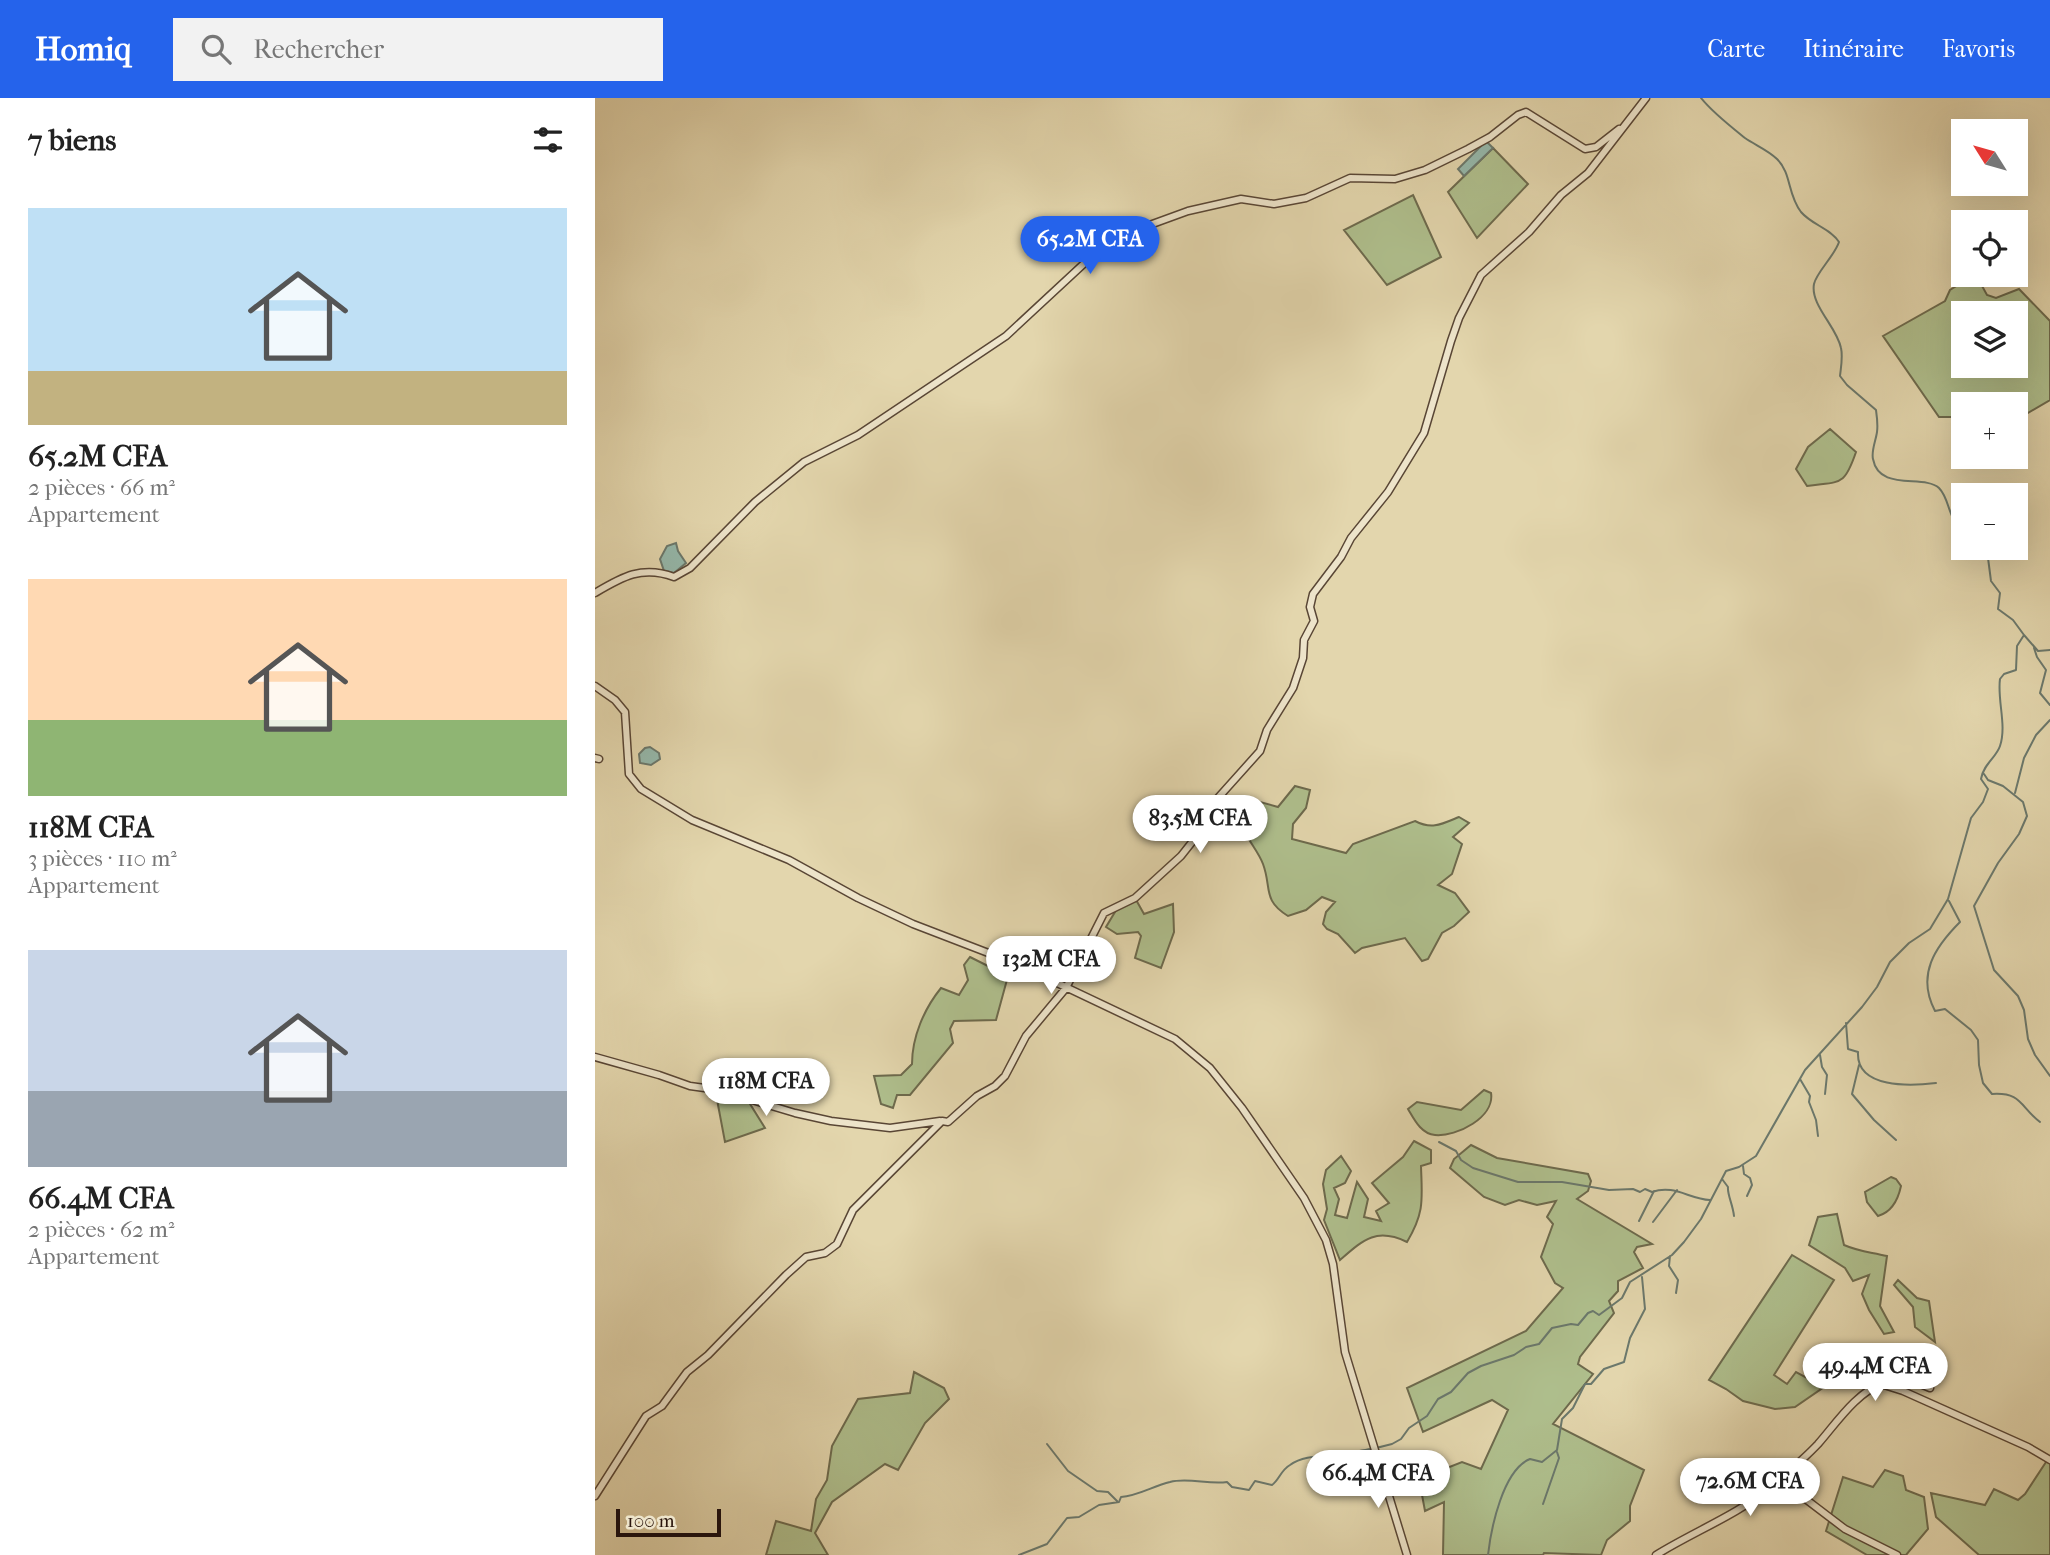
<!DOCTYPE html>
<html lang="fr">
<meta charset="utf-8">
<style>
:root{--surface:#fff;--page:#f2f2f2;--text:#222;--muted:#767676;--accent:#2563eb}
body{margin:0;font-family:"IM FELL French Canon",serif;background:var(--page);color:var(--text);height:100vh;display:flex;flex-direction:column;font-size:26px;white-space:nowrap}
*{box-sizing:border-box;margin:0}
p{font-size:23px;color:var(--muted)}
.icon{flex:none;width:38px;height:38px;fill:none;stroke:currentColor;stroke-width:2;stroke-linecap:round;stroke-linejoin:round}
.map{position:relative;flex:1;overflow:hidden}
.side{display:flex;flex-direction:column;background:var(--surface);width:595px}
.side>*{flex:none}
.needle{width:46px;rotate:307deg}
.tools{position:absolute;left:1356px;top:21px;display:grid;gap:14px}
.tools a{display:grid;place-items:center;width:77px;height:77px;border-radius:0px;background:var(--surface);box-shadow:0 7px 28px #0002;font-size:35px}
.scale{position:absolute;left:21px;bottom:18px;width:105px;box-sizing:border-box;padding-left:7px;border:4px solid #2b160d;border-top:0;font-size:19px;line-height:24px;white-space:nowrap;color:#2b160d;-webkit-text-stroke:5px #ede4ca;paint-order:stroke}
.price{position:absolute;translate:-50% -60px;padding:0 16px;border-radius:24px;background:#fff;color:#222;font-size:23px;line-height:46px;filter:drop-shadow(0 2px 4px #0008)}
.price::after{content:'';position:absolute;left:50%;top:42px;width:21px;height:16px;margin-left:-10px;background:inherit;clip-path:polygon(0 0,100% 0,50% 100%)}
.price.on{background:var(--accent);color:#fff}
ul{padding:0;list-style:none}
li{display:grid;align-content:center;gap:14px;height:371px;padding:0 28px}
li span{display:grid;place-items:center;height:217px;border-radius:0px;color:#555}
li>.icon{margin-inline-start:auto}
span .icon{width:126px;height:126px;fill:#fffc;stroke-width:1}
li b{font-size:30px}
h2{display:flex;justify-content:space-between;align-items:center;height:84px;padding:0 28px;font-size:30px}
header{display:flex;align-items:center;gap:42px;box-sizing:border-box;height:98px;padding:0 35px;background:var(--accent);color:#fff}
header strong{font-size:33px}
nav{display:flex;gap:38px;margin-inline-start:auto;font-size:24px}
.search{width:490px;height:63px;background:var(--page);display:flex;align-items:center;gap:18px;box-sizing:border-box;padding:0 24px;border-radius:0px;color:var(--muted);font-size:26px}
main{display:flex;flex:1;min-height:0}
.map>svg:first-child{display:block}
.green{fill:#afbf8d;stroke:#6d6a4d;stroke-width:2;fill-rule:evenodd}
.water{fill:#95b9ac;stroke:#6b786c;stroke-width:2}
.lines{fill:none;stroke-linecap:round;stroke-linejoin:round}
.stream{stroke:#6b786c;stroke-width:2}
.minor-casing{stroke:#594635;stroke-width:9}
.minor{stroke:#ede4ca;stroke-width:6}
</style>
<header>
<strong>Homiq</strong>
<div class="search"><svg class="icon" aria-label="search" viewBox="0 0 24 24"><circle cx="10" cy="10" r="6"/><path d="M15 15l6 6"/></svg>Rechercher</div>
<nav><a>Carte</a><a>Itinéraire</a><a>Favoris</a></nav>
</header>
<main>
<section class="side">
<h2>7 biens<svg class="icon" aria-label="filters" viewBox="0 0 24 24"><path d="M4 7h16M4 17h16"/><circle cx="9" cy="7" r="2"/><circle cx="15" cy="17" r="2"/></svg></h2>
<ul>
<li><span style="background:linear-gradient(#bfe0f5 75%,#c2b280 0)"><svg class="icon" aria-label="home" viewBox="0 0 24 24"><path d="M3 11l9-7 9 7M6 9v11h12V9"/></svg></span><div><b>65.2M CFA</b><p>2 pièces · 66 m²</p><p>Appartement</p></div></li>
<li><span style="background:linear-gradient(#ffd9b3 65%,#8fb573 0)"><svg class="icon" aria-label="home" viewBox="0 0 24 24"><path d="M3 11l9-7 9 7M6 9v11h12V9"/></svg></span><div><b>118M CFA</b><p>3 pièces · 110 m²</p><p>Appartement</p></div></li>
<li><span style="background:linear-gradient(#c9d6e8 65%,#9aa5b1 0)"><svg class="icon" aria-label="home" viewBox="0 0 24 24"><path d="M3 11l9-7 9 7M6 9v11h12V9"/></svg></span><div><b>66.4M CFA</b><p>2 pièces · 62 m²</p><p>Appartement</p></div></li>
</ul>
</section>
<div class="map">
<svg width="1455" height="1457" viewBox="0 0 1455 1457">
<rect width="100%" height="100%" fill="#e3d6ad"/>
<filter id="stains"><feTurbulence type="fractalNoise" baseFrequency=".00286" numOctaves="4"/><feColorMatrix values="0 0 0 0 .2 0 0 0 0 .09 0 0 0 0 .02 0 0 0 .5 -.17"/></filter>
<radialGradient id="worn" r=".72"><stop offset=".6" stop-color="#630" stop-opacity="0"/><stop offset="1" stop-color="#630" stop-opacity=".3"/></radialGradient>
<path class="green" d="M898 50 933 86 882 140 853 94Z
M818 97 846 159 792 187 749 132Z
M1379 177H1381L1392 197 1401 200 1424 191 1455 223V302L1421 322V306H1368V319H1344L1288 238 1350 203 1355 192ZM1368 215H1421V268H1368Z
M1235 331 1261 354C1249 389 1246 383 1212 388L1201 371 1213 349Z
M700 688 715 692 711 710 698 726 697 741 751 755 758 746 820 723C837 732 847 726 864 719L874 725 858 739 867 746 857 776 843 787 860 795 874 814 859 828 847 835 833 861 827 863 810 840 767 850 760 855 743 836 732 831 728 826 731 814 740 804 727 799 711 812 693 818C667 802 677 790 668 766 662 750 648 738 646 721 645 714 647 706 647 699L683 709Z
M540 800 549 816 578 806 579 834 566 870 540 860 546 838 543 834 522 836 511 829 523 809Z
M375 859 413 878 401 922 359 923 355 931 358 945 315 997H302L298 1010 286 1006 279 978 306 977 317 966C317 939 329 911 346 890L364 897 373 882 369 867Z
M120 991 150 998 170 1030 130 1044Z
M889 992 896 995C900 1019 862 1039 840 1037 826 1036 819 1021 813 1011L822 1004 866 1012Z
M819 1043 836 1052V1065L826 1068C827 1101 830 1114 812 1144 781 1129 768 1142 745 1162L729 1122 732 1111 728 1086 731 1072 746 1058 756 1073 750 1085 739 1090 744 1101 740 1117 752 1120 762 1084 773 1101 769 1119 786 1123 781 1113 794 1105 777 1085 808 1059Z
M876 1047 902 1060 993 1076 996 1083 993 1093 982 1101 1057 1146 1042 1149 1039 1154 1048 1170 1023 1183V1193L1014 1203 1019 1215 985 1259 983 1266 998 1276 958 1326 1049 1372 1035 1408V1423L1012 1442 1006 1457 949 1455 948 1457H848L849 1404 830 1413 824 1381 867 1364 886 1371 913 1312 897 1302 828 1334 812 1290 931 1233 968 1190 960 1185 946 1159 958 1126 952 1119 961 1103 942 1107 924 1102 910 1107 889 1099 855 1070 859 1061Z
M1296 1079 1301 1081 1306 1088C1303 1102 1297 1114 1283 1118L1272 1104 1270 1094Z
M1242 1116 1249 1147C1265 1154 1276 1154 1292 1158L1285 1208 1299 1234 1289 1236 1274 1212 1267 1196 1274 1177 1258 1183 1250 1170 1214 1147 1223 1119Z
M1197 1157 1239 1182 1179 1277 1192 1286 1201 1274 1229 1289 1200 1309 1180 1311 1148 1303 1131 1291 1114 1282Z
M1303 1182 1322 1200 1334 1203 1340 1244 1320 1229 1318 1209 1299 1187Z
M319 1274 349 1290 354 1301 330 1325 303 1372 290 1366 237 1404 220 1435 233 1457H171L181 1423 216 1433 221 1401 232 1382 237 1348 263 1301 315 1295Z
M1453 1361 1455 1362V1457H1384L1341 1419 1336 1395 1390 1407 1399 1391 1423 1402 1430 1396Z
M1290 1372 1308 1378 1311 1392 1329 1399 1333 1431 1311 1457H1272L1231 1433 1248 1379 1278 1389Z"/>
<path class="water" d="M891 43 898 50 869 78 863 71Z
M81 445 83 453 91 465 79 475 69 473 65 461 72 448Z
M55 649 64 655 65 661 56 667 45 665 44 656 50 650Z"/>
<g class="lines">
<path class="stream" d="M1106 0C1118 15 1135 28 1150 40 1160 47 1173 52 1182 61 1197 76 1192 96 1206 114 1217 127 1235 130 1244 144 1240 157 1221 175 1219 186 1215 207 1242 229 1246 250 1248 259 1246 269 1245 278L1252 287 1281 312C1282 319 1283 327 1282 334 1281 342 1276 353 1278 361 1284 394 1329 376 1344 390 1352 398 1353 411 1358 420 1361 425 1365 429 1368 434
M1429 537 1443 553 1455 552
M1439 550 1442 559 1451 572 1445 595 1455 607
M1389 676 1393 682 1408 688 1428 704 1432 718 1424 736 1403 765 1379 808 1399 872 1423 898 1429 912 1433 941 1440 957 1455 978
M1420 695 1429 660 1441 637 1455 622
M1354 803 1365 824C1340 849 1321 877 1340 913L1350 911 1376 932 1383 942 1384 967 1388 985 1397 996C1427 994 1425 1009 1445 1024
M1251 925 1253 951 1263 954C1261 991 1316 988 1341 985
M1225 957 1227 969 1232 977 1230 996
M1264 967 1257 996 1279 1022 1301 1042
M1205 981 1215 998 1214 1004 1221 1022 1223 1038
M844 1044 861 1053 866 1062 878 1070 923 1084H967L1014 1092 1038 1091 1045 1094 1050 1091 1057 1094C1079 1086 1094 1101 1115 1102
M1148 1068 1149 1076 1155 1080 1157 1087 1152 1098
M1127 1081 1133 1089C1132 1096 1138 1107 1139 1118
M1044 1123 1059 1093
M1058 1124 1082 1092
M1075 1158 1074 1168 1083 1182 1081 1195
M452 1346 473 1373 502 1393 513 1394 522 1403
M781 1350 797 1346 806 1341 814 1330 832 1318 843 1301 856 1294 873 1275 886 1268 919 1257 931 1249 944 1246 957 1230 976 1226 983 1227 993 1215 998 1213 1004 1217 1027 1200 1035 1184 1077 1157 1089 1144 1106 1121 1131 1073 1144 1069 1161 1058 1210 972 1267 909 1282 889 1295 864 1314 845 1335 831 1353 801 1376 720 1388 704 1393 691 1386 681C1389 665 1401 660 1405 648 1412 627 1402 602 1405 581L1409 576 1421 572 1422 548 1429 537 1418 522 1403 511 1405 495 1396 483 1393 460 1378 450
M948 1406 964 1360 962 1354
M424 1457 452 1446 472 1420 484 1419 504 1407 524 1404 526 1399C543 1398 558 1388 575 1384 593 1379 614 1387 632 1384L637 1389 654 1392 660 1383 677 1387C684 1382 686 1372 695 1367 710 1356 731 1359 749 1356 758 1355 767 1352 776 1351
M893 1457C896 1430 908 1372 935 1361L947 1364 962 1352 967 1321 978 1310 990 1286H996L1009 1271 1029 1264 1035 1240 1050 1211 1047 1179"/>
<defs>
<path id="minor" d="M0 495C27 479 47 467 79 479L95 470 160 404 209 364 263 337 411 238 508 148 519 140 593 113 646 101 679 106 711 100 755 80 800 81 830 72 873 51 895 39 923 17 931 14 990 51 1001 49 1024 31
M0 588 20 602 30 614 34 676 46 691 97 722 194 762 263 800 318 826 422 866 580 941 615 970 647 1010 709 1100 731 1142 738 1166 750 1254 812 1457
M0 660 4 661
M0 959 64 977 95 988 124 992 200 1015 236 1023 295 1030 345 1023
M1285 1288 1289 1287 1308 1293 1433 1349 1455 1362
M1175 1374 1250 1431 1302 1457
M0 1398 51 1318 67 1308 92 1274 113 1257 191 1177 211 1159 230 1155 242 1146 258 1112 347 1023 353 1024 382 998 400 988 410 978 431 938 471 890 509 815 540 800 586 758 605 734 622 701 665 653 672 632 698 590 708 560 709 542 719 523 715 509 718 496 746 459 756 440 793 394 829 335 856 243 864 220 886 177 934 134 966 97 993 75 1051 0
M1061 1457C1098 1434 1142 1417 1176 1389 1192 1375 1209 1361 1223 1346 1243 1323 1260 1296 1289 1284 1304 1277 1321 1284 1335 1290"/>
</defs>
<use href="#minor" class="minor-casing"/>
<use href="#minor" class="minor"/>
</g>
<rect width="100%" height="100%" filter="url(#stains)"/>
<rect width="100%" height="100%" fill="url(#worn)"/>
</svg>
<div class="tools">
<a><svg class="needle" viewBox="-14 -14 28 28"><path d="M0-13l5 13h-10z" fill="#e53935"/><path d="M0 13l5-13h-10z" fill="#767676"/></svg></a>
<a><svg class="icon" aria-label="locate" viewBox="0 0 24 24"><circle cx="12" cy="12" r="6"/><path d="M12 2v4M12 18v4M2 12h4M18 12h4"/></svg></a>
<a><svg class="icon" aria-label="layers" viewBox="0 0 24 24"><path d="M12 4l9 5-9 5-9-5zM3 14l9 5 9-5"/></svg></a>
<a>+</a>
<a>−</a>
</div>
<div class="scale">100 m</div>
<b class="price on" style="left:495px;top:178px">65.2M CFA</b>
<b class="price" style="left:605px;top:757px">83.5M CFA</b>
<b class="price" style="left:456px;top:898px">132M CFA</b>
<b class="price" style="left:171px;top:1020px">118M CFA</b>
<b class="price" style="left:1280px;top:1305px">49.4M CFA</b>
<b class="price" style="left:783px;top:1412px">66.4M CFA</b>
<b class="price" style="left:1155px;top:1420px">72.6M CFA</b>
</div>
</main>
